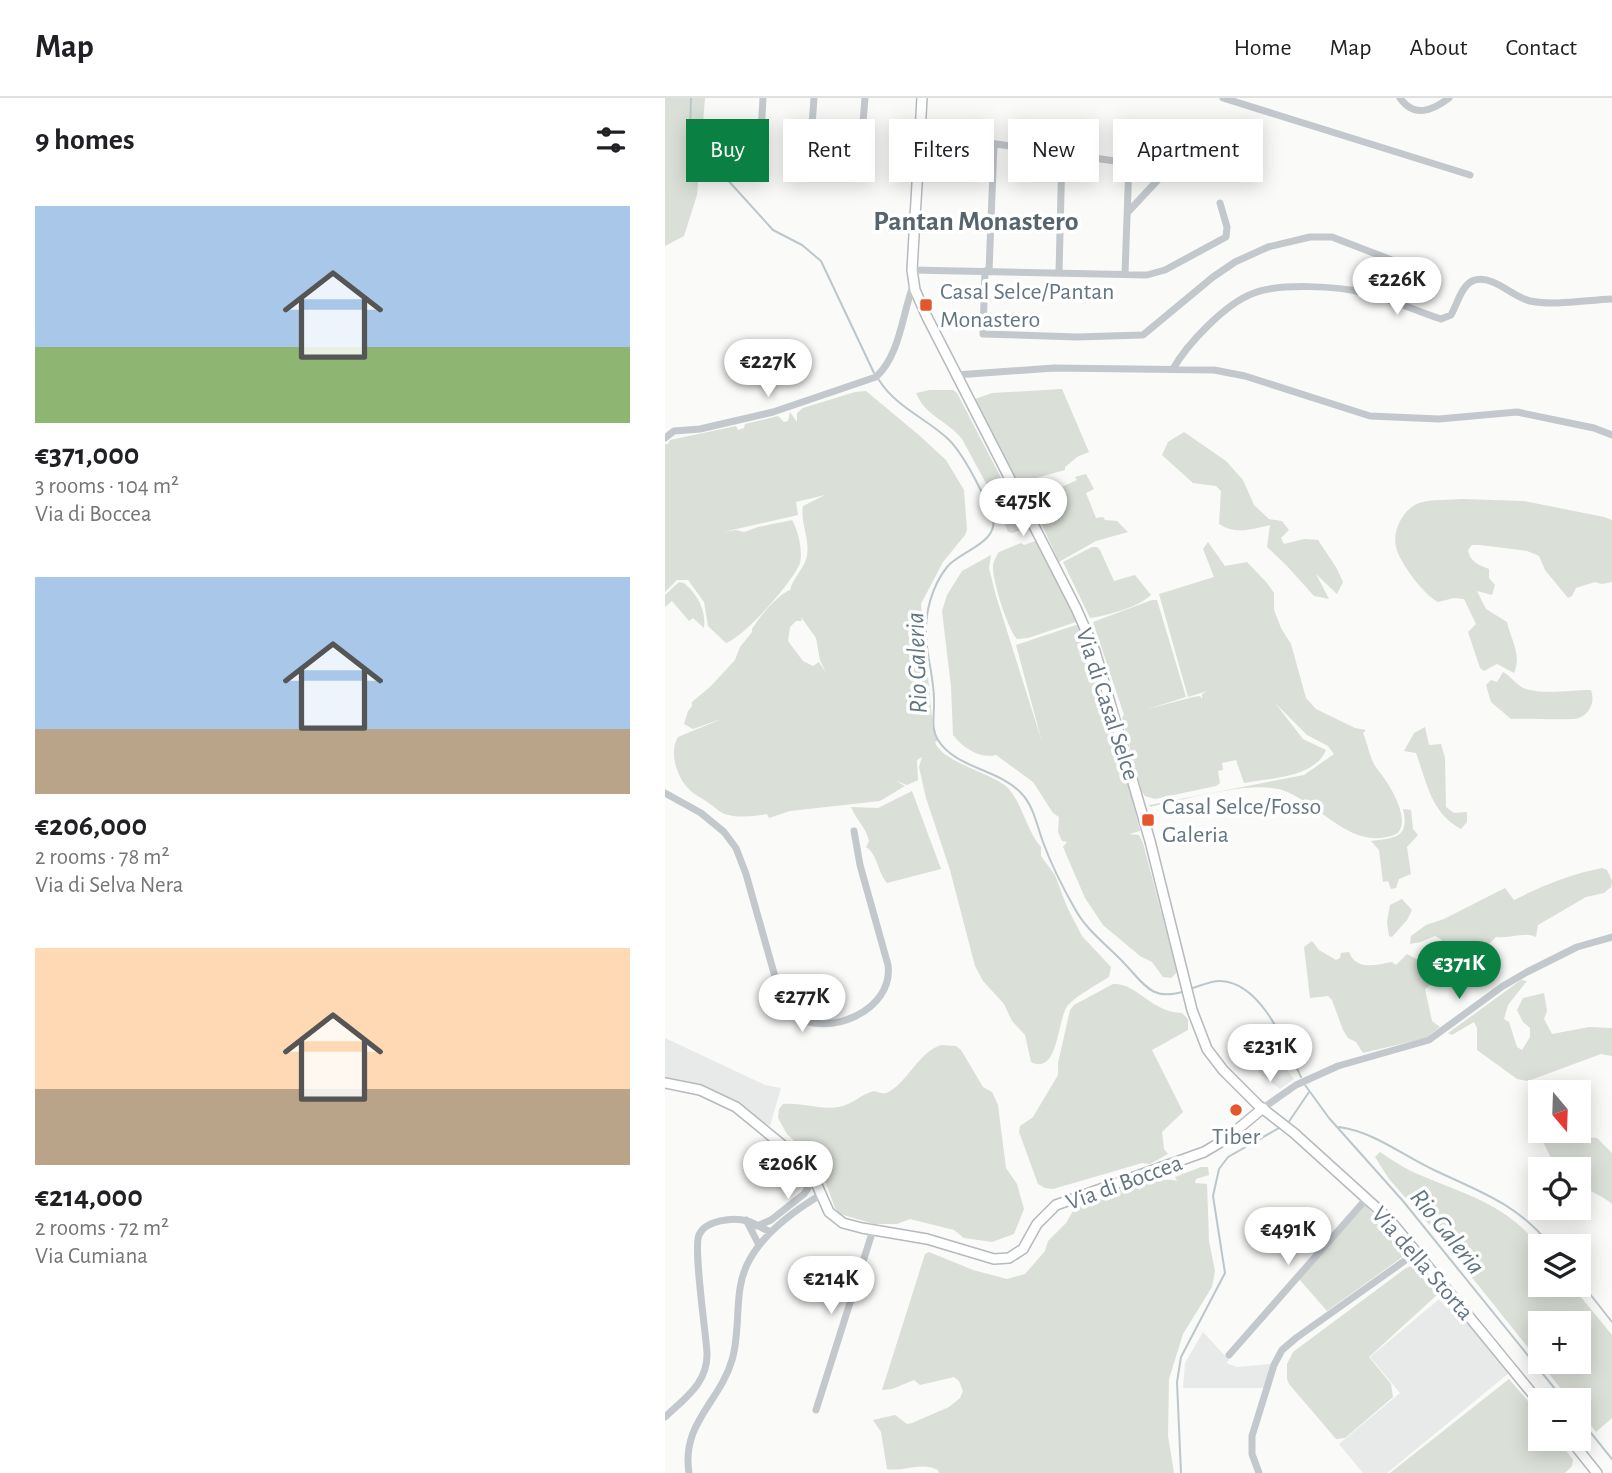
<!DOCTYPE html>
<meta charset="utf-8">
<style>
:root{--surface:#fff;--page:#f6f6f6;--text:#202124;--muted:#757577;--line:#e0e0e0;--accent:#0b8043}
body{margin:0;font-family:"Alegreya Sans",sans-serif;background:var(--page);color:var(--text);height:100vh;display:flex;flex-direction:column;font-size:26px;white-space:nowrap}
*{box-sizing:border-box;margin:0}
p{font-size:23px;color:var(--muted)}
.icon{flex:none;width:38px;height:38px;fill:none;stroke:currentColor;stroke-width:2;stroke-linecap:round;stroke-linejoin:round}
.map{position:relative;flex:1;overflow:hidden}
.drawer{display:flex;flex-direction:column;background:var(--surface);width:665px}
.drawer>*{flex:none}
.guide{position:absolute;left:21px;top:21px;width:665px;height:63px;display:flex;gap:14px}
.needle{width:46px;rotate:161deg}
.fabs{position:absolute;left:863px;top:982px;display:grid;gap:14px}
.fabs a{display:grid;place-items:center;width:63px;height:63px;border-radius:0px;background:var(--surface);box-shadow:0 4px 18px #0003;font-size:35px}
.price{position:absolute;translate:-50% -60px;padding:0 16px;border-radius:24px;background:#fff;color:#222;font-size:23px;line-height:46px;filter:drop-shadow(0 2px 4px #0008)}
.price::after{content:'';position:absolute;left:50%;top:42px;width:21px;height:16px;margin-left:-10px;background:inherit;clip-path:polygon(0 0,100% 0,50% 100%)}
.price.on{background:var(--accent);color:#fff}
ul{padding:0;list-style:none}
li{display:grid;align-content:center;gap:14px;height:371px;padding:0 35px}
li span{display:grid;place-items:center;height:217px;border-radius:0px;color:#555}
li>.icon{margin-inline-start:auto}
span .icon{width:126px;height:126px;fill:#fffc;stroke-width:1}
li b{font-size:30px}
h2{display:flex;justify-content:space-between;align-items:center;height:84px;padding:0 35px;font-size:30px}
.pill{padding:0 24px;border-radius:0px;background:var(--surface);box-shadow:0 4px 18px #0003;font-size:24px;line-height:63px}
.pill.on{background:var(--accent);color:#fff}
header{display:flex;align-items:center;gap:42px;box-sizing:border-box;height:98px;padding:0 35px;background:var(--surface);border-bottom:2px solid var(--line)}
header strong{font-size:33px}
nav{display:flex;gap:38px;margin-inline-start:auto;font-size:24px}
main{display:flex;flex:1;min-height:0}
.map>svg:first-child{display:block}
.built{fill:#e8e9e9}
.green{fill:#dadfd7;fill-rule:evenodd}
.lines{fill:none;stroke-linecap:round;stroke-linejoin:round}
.stream{stroke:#bbc7cb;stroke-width:2}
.major-casing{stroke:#b5babe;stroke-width:12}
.minor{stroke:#c3c8cc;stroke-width:7}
.major{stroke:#fff;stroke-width:9}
.poi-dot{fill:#e4572e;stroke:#fff;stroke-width:2.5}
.labels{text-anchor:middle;stroke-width:7;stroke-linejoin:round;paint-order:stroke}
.poi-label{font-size:24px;fill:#657683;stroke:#fff;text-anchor:start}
.street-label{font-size:24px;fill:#657683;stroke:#fff}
.water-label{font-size:26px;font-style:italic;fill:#60757c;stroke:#fff}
.quarter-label{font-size:28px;font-weight:bold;fill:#57646e;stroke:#fff}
</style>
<header>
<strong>Map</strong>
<nav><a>Home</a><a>Map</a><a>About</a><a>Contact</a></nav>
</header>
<main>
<section class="drawer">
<h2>9 homes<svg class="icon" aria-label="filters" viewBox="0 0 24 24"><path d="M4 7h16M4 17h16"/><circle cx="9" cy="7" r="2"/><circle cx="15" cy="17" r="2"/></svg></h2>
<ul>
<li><span style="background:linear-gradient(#a9c7e8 65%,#8fb573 0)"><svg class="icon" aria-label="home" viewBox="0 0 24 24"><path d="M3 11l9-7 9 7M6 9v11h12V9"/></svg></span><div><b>€371,000</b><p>3 rooms · 104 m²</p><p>Via di Boccea</p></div></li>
<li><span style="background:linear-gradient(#a9c7e8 70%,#b9a48a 0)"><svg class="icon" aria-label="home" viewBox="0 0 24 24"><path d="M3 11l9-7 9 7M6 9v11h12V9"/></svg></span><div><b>€206,000</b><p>2 rooms · 78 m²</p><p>Via di Selva Nera</p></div></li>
<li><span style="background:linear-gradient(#ffd9b3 65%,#b9a48a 0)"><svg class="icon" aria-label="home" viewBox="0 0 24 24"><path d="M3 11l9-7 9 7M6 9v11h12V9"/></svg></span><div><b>€214,000</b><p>2 rooms · 72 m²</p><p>Via Cumiana</p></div></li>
</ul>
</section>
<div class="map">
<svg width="947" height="1375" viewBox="0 0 947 1375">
<rect width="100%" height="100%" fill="#fafaf8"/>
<path class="built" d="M0 940 100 987 116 990 105 1028 46 991 0 979Z
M608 954 629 981 615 991 593 974Z
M779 1197 844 1275 722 1375H698L674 1346 735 1295 705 1259Z
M538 1234 564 1262 561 1265 572 1269 606 1266 599 1290H518L520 1265Z"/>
<path class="green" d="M0 0H40L32 97 19 138 0 148Z
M397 291 424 354 412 359 400 369V372L353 385 310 301 327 295Z
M265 292H288L292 295 361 428V430L348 435 343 434 329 400 297 341C283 323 260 318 251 295Z
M201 293 255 338 281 362 299 392 302 432 300 437 278 464 256 506 268 631 272 643 270 644C277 665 331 676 344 691 358 708 362 733 376 749V758L390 777 402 809 417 838 446 869 444 879C431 887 414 896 403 907 392 920 394 978 366 964L360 937 347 923 339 906 318 883 310 868 285 772 261 700 254 669 257 659 252 662 253 682 242 687 231 683 240 688 215 703 125 713 104 720 102 716C91 718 75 720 64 717 56 716 51 710 45 706 38 700 28 697 23 690 11 678 4 653 13 639L59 620 28 631 19 626 23 613 27 608V604L46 588 70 562 75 549 87 534V531C96 517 109 501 124 492L125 493C127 480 139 472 142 458 145 440 135 425 138 408L160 397 131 404 133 417 58 434 71 432 79 434 93 429 127 422C133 432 138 452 135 465 128 484 79 539 61 545L43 528 39 504 23 482H12L0 494V346H3L5 342 71 328 73 332 79 330 80 326 113 318 119 324 123 323 125 314 132 324V315L138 310 190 294ZM136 519 151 540 155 562 161 575 154 564 148 568 138 563 123 543 125 529 131 523H137Z
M519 334 561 363 578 382 589 407 604 421 617 423 624 432 616 440 619 446 639 441 653 442 671 469 678 484 672 496 651 476 664 501 649 498 622 468 602 449 605 427C587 431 571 437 554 426L556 393 551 388 528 385 497 357 503 344Z
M421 376 429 391 421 395 431 420 438 419 440 422 452 423 463 434 431 443 394 464 366 403 412 382 410 379Z
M798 401 859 403 939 419 947 422V484L937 486 930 484 911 490 907 498 903 500 880 472 874 458 862 453 815 447H807L803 452C805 464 814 467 824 471V480L830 487 827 497 812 493 821 511 842 524C846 542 857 557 849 575L832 566 819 573 815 570 803 534 811 526 799 501 789 500 773 504C760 498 734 464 731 449 727 433 738 411 754 405 767 401 784 402 798 401Z
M373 442 414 523 363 540 352 541C343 532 328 484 328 470 328 463 331 459 334 454L356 445 359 447Z
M543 444 560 468 582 464 602 485 609 495V512L616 530 626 546 641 600 651 611 690 630 701 632 698 635C703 646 705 663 713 672 723 684 746 719 733 735 688 757 655 704 617 692 586 682 518 702 485 709L484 707 639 677 669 656 663 648 642 637 610 605 638 641 661 652C650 680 604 680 579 685L571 662 557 665 558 672 553 673 555 685 551 688 490 701 480 698 477 694 457 620 459 617 428 524 487 502H492L521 599 483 611 528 599 535 598 537 601V596L542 593 523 599 494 496 549 479 538 451Z
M427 449H432L435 452 449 483 470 477 486 497C472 510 443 517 425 520L398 464Z
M326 457 324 470 331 498 377 644 351 547 411 527 414 528 425 551 445 622 448 623 475 733 464 736 474 737 478 745 512 874 506 880 498 879 487 864 475 858 438 827 420 800 398 749 402 744 397 743 393 734 394 719 388 715 368 684 331 657C315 661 298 650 288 637L286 589 277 513 282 497 297 473Z
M14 484 19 485C33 497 41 512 39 530L28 520 24 523 7 503 0 509V497Z
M838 574C848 579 852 590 865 592 881 596 909 592 926 592 930 603 926 615 914 620 905 623 859 620 846 621L826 604 821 587 826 582 832 584Z
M760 629 764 647 776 646 780 660 781 709 789 715 802 714V724L796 731C766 715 762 685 751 655L739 653 749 635Z
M247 693 276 771 222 785C212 773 213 757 201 749L204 743C201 729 191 722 186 709L213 710Z
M738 711 746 712 748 731 753 737 742 749 746 776 734 781 731 790 726 791 723 783 718 784 714 752 706 743C730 740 745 740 738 711Z
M937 770 942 772 947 783 946 789 939 795 921 799 873 827 871 839C859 833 845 841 831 839L820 850H804L786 860 771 854 777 842 770 838 756 844 745 846 746 838 761 827 779 821 840 790 849 802C877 788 906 776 937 770Z
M737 801 747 812 742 822 727 839 724 838 722 824 725 807Z
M647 843 654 852 671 862 675 860 676 855 684 854C691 873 711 867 727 864L731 867 742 856 768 870 777 871 781 876C775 883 767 885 760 891L767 923 775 929 761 940 698 955 691 944 683 940 678 932 667 902 663 898 645 900 639 849Z
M856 882 862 883 843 907 839 921 844 924 852 949 857 952 865 939V930L858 924 852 912 858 900 879 895 882 913 879 921 887 936 924 929 947 930V958L936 956 863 983 852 981 812 952V930L809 924 787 937 783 935Z
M448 886C473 885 485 914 517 915L523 921V932L487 952 518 1014 497 1034 499 1051 503 1056 485 1066 477 1065 388 1091 380 1090 373 1086 354 1034 355 1028 368 1019 393 977V965L405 912 409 907Z
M276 947 291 948 296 952 318 989 327 994 333 1007 341 1070 352 1086 359 1111 349 1136 327 1144 299 1140 289 1132 245 1121 232 1126H209L175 1116 170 1110 154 1066 122 1036 118 1029 113 1020 114 1011 118 1006C137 1004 155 1012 174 1009 187 1007 196 996 209 993 215 995 220 997 225 993 244 982 253 955 276 947Z
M875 1025V1032L885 1033 890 1037 932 1040 947 1055V1106C937 1097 924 1094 914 1085V1071H899L885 1058 873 1034Z
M715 1054C726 1061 737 1069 748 1074 798 1096 839 1104 875 1149V1186L906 1187 947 1237V1320L931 1334 914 1312V1302H905L769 1132 724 1081 710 1059ZM875 1225H914V1264H875Z
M536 1069H543L544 1077 531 1081 530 1085 542 1086 544 1143 550 1173 547 1189 518 1236 504 1281 503 1338 509 1375H274L273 1372C256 1363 240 1374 222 1371L216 1334 208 1322 230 1317 242 1326 247 1325 284 1309 295 1300 298 1293 294 1283 289 1279 255 1287 249 1282 227 1291 217 1292 260 1156 264 1154 308 1172 342 1181 360 1176 380 1153 383 1143 401 1125 411 1108C432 1100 493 1076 512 1083L510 1079Z
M700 1107 743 1155 662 1213 634 1181Z
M749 1167C760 1172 769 1185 773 1196L704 1259 726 1286 728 1299 680 1340 671 1341 624 1286 622 1281V1266L628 1254 741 1170Z
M844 1281 875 1317V1340L893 1341 908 1362 907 1368 900 1375H725Z"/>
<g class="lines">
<path class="stream" d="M26 0 25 32 30 46 108 132 137 147 156 163 209 275
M214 282C230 308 260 320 282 340 298 354 319 397 327 417 337 444 295 453 282 469 267 488 260 514 261 538 262 561 270 583 269 606 269 619 266 631 273 642 291 671 335 671 357 696 369 709 372 728 378 744 386 766 398 790 410 811 422 833 442 847 459 865 480 887 487 904 520 893
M525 891C535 888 547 882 556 883 597 885 621 948 636 979
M640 987 664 1020 738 1103 899 1302
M623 1025 644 994
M674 1029C710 1034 738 1058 771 1073 816 1094 854 1107 886 1148
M914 1182 947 1224
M914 1320 947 1361
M516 1375 512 1284 516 1259 560 1175 548 1098 554 1071 563 1059 614 1030"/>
<defs>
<path id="major" d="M257 0 247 172 250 192 262 219 411 510 430 553 485 743 527 912 542 951 558 972 593 1007 629 1035 724 1121 875 1305
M0 985 35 992 71 1009 144 1069 164 1114 178 1125 197 1130 262 1141 329 1161 344 1160 358 1151 372 1126 391 1107 539 1054 561 1041 598 1010
M904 1340 932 1375"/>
</defs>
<use href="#major" class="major-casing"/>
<path class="minor" d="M558 0 805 77
M735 0C749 20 767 13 784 0
M96 35 98 0
M254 35 464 65 460 175
M197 37 200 0
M146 40 149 0
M463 114 503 71C519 62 533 63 551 52
M247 172 482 177 500 172 561 139 562 129 555 105
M320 173 318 236 412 239 478 237 548 179 570 164 603 149 645 139H667L750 171
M324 173 329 46
M394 174 397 56
M508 271C522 246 561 205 589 195 615 185 673 188 700 195 727 201 751 213 776 221L786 217C792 207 797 185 810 182 828 177 848 199 865 203 891 208 921 202 947 201
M291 277 389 270 549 272 580 278 705 318 774 321 852 314 929 330 947 337
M0 340 9 333 35 331 108 314 211 279C235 257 237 217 248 188
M0 695 36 715 59 734 71 750 81 776 116 900C120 907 123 913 130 918 162 940 229 913 223 867L195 767 189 733
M598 1010 631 987 673 968 764 942 838 888 862 874 912 849 947 839
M81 1122 94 1147
M92 1128 106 1122 139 1096 143 1090C142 1072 116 1058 107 1039
M564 1257 702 1100
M151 1312 208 1132
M0 1319C20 1300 43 1285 42 1255 41 1235 28 1150 34 1137 40 1122 69 1119 82 1123 91 1125 97 1131 106 1134
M24 1375C16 1325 55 1304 67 1262 77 1229 67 1191 85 1161 100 1134 130 1112 157 1096
M594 1375 587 1356V1338L609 1267 617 1252 631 1240 752 1154"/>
<use href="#major" class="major"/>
</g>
<g class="poi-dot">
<rect x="254" y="200" width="14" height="14" rx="3.5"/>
<rect x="476" y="715" width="14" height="14" rx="3.5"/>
<circle cx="571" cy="1012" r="7"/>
</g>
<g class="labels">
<g class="poi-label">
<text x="275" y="201">Casal Selce/Pantan<tspan x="275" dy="28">Monastero</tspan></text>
<text x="497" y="716">Casal Selce/Fosso<tspan x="497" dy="28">Galeria</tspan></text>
<text x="571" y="1046" text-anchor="middle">Tiber</text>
</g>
<g class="street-label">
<text transform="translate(443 606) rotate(72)" y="8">Via di Casal Selce</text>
<text transform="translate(459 1084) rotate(-20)" y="8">Via di Boccea</text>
<text transform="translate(758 1165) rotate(49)" y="8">Via della Storta</text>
</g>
<g class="water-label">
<text transform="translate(251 565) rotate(-92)" y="9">Rio Galeria</text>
<text transform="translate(783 1133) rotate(51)" y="9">Rio Galeria</text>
</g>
<g class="quarter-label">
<text x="311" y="132">Pantan Monastero</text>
</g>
</g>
</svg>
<div class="fabs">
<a><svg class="needle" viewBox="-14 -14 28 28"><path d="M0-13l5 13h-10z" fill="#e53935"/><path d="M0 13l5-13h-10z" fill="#757577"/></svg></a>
<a><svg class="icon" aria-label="locate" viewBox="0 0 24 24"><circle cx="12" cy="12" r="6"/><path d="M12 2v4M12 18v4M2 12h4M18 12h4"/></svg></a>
<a><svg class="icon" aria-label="layers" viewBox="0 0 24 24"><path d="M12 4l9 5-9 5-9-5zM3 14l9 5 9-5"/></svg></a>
<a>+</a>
<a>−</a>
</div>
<b class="price" style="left:732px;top:219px">€226K</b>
<b class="price" style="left:103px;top:301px">€227K</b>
<b class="price" style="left:358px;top:440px">€475K</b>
<b class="price on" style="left:794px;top:903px">€371K</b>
<b class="price" style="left:137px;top:936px">€277K</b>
<b class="price" style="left:605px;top:986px">€231K</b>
<b class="price" style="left:123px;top:1103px">€206K</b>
<b class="price" style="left:623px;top:1169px">€491K</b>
<b class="price" style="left:166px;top:1218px">€214K</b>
<div class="guide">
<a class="pill on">Buy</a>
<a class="pill">Rent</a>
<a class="pill">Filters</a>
<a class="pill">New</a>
<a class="pill">Apartment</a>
</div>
</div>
</main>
